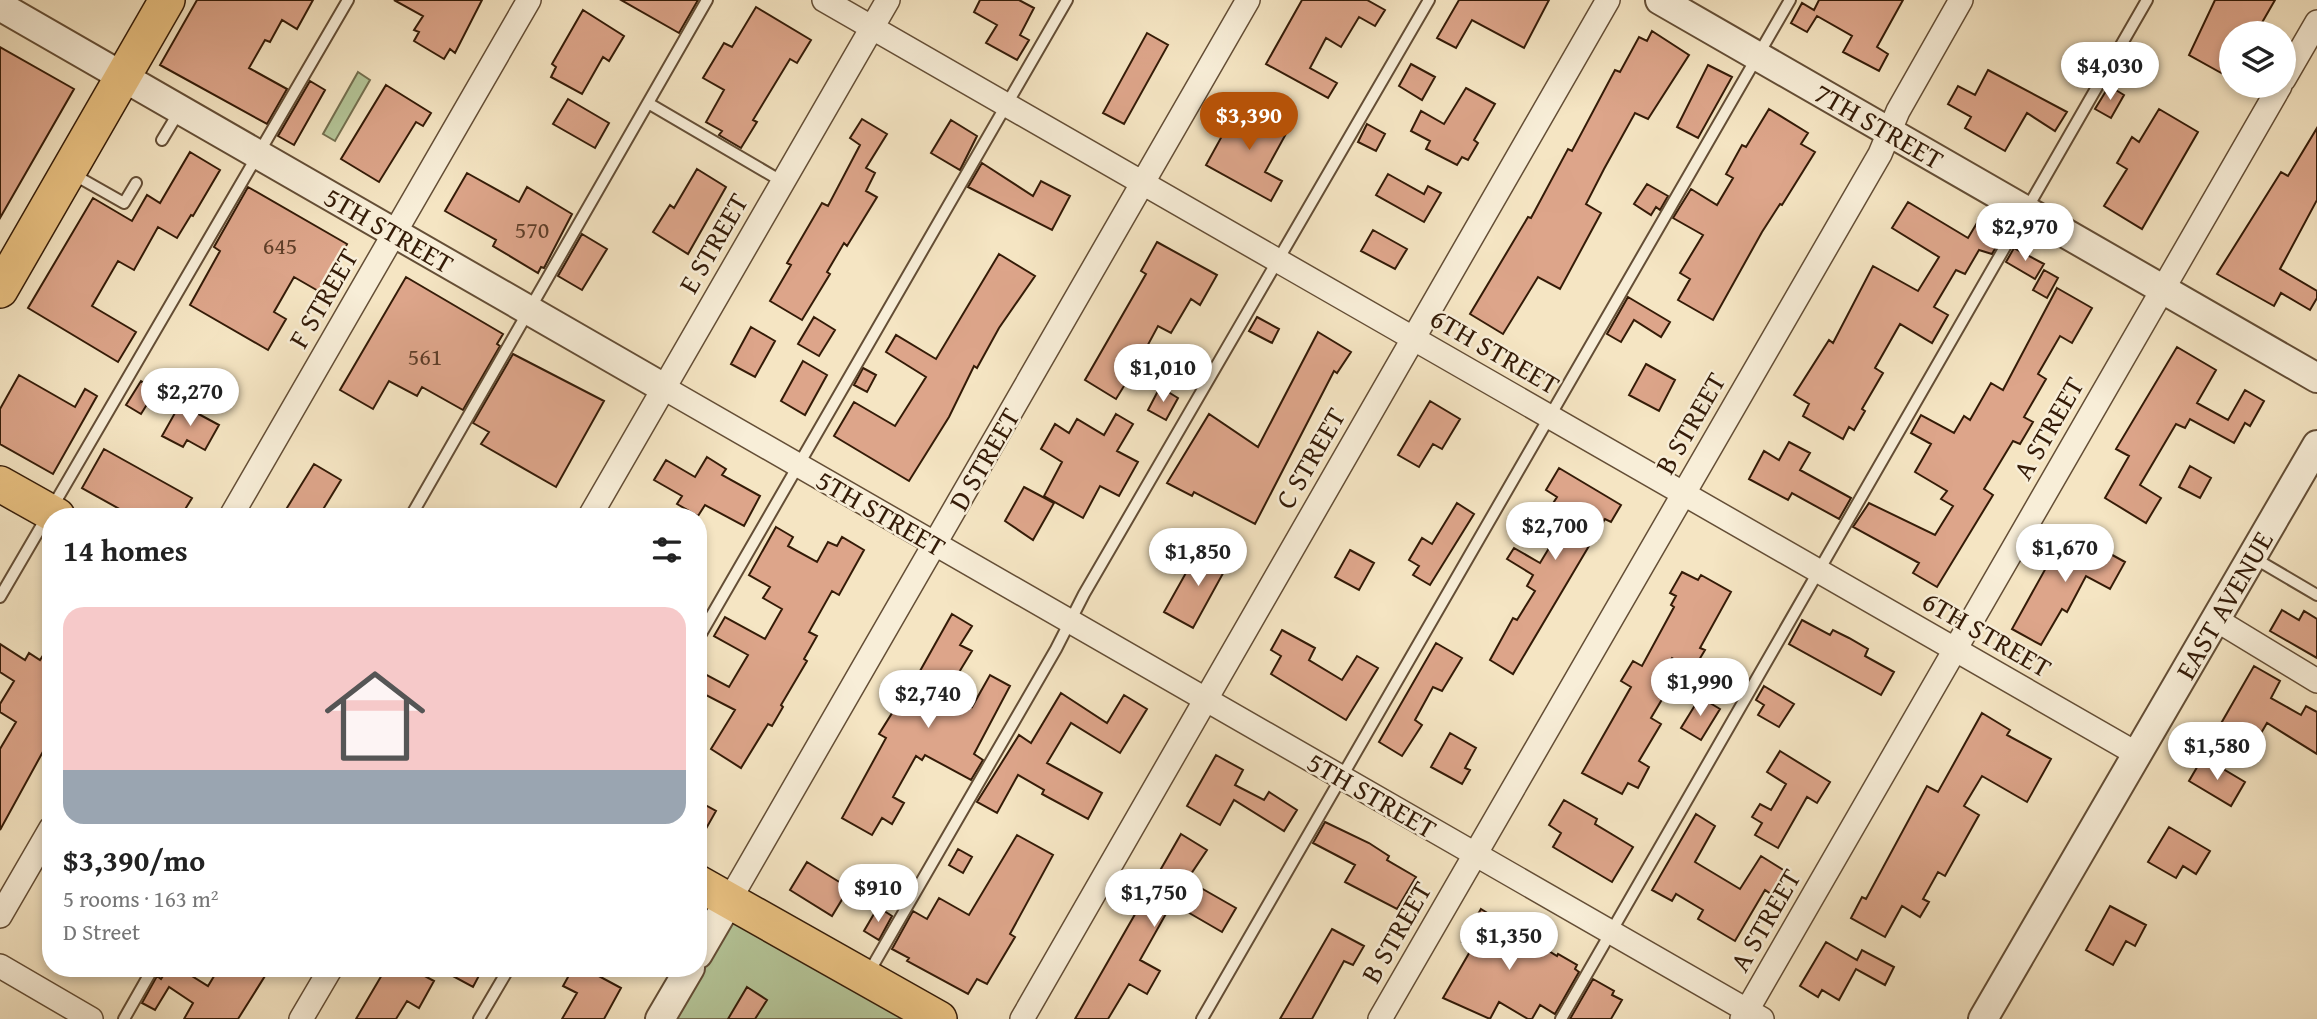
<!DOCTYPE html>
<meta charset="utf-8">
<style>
:root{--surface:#fff;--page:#f2f2f2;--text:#222;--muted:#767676;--accent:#b45309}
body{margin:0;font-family:"Gentium Book Plus",serif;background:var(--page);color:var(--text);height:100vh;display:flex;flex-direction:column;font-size:26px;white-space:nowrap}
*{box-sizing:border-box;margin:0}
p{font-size:23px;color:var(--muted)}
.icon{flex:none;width:38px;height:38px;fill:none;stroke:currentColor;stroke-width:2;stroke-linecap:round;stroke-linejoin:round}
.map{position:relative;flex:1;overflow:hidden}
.panel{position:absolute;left:42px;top:508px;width:665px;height:469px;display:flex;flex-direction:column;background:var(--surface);border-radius:28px;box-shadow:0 4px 10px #0003}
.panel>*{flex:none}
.tools{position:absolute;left:2219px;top:21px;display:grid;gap:14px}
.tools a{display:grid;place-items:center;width:77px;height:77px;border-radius:50%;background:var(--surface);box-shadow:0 4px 10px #0003;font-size:35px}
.price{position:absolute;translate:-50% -60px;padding:0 16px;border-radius:24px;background:#fff;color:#222;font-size:23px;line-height:46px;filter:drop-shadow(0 2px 4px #0008)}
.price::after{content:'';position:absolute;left:50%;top:42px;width:21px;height:16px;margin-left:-10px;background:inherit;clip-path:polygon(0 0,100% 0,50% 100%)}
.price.selected{background:var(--accent);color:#fff}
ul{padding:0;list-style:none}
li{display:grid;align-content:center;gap:14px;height:371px;padding:0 21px}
li span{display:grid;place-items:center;height:217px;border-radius:21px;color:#555}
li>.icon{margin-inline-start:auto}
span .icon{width:126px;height:126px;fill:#fffc;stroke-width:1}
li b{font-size:30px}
h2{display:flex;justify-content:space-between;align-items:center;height:84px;padding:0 21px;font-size:30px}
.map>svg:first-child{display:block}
.green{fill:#b5c699;stroke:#747050;stroke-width:2}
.building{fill:#dda58a;stroke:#341b07;stroke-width:2}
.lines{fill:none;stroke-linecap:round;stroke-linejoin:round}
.service-casing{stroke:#644e36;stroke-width:14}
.minor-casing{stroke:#644e36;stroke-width:26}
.tertiary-casing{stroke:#644e36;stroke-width:32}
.primary-casing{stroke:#341b07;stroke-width:38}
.service{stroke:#f8eed8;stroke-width:10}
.minor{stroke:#f8eed8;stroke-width:23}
.tertiary{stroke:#f8eed8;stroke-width:28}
.primary{stroke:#eac282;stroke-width:35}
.labels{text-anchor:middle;stroke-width:5;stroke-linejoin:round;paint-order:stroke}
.number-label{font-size:24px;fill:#5e3e28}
.street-label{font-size:28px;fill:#341b07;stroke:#f8eed8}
</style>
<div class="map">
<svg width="2317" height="1019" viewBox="0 0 2317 1019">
<rect width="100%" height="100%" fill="#f5e5c3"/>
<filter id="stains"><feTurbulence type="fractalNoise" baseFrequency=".00286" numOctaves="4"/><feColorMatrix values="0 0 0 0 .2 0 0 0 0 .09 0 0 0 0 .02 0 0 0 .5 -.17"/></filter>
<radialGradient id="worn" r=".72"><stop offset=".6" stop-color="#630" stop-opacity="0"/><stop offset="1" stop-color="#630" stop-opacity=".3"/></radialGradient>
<path class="green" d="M358 72 370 80 335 141 323 134Z
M729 912 915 1019H667Z"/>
<path class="building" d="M197 0H313L297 29 282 20 270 42 265 40 249 68 287 89 267 124 160 65Z
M394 0H482L455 53 450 49 444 59 414 41 419 32 414 30 423 16Z
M621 0H698L679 33Z
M980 0H1019L1034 8 1020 35 1029 40 1017 60 986 43 997 25 974 12Z
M1302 0H1367L1385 10 1375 26 1359 17 1341 47 1326 38 1310 68 1337 83 1328 98 1266 64Z
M1459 0H1549L1524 48 1472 20 1456 48 1437 38Z
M1819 0H1903L1877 47 1888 54 1879 71 1843 52 1852 36 1817 16 1807 32 1791 23 1802 3 1814 10Z
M2215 0H2275L2256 33H2231V60L2223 74 2189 55Z
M756 7 811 40 797 63 790 59 753 120 757 122 741 148 719 135 722 131 706 122 724 90 703 78 724 43 732 47Z
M583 10 624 36 609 61 603 57 582 94 551 77 556 67 552 64Z
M1652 31 1689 55 1648 119 1635 113 1604 169 1586 204 1601 213 1560 289 1538 277 1503 334 1470 314 1528 217 1531 218 1568 149 1572 151 1615 70 1620 72 1639 37 1647 41Z
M1147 33 1168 45 1124 124 1103 113Z
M0 47 74 89 0 218Z
M1411 64 1435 77 1422 100 1399 86Z
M1708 65 1732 77 1698 138 1677 127Z
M1988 70 2067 112 2055 131 2027 113 2005 151 1965 128 1971 117 1948 104 1958 86 1975 95Z
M310 81 325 90 294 145 278 136Z
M386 85 431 113 423 126 416 122 379 182 341 159Z
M2109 86 2124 95 2111 118 2095 109Z
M1466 88 1495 104 1474 140 1478 143 1468 160 1462 157 1457 165 1426 149 1430 141 1411 131 1421 111 1444 124Z
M568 99 609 123 595 148 553 124Z
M1239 105 1287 132 1265 172 1282 181 1271 201 1206 165Z
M1769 109 1808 133 1801 144 1815 152 1782 205 1780 204 1762 232 1713 320 1678 300 1690 279 1680 273 1703 235 1673 218 1691 189 1717 205 1733 178 1726 174 1742 145 1746 147Z
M2159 109 2198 132 2142 229 2104 206 2127 169 2117 163 2132 137 2139 142Z
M862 119 887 134 866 168 875 173 866 191 877 197 847 246 844 243 827 272 830 274 802 320 770 301 791 265 787 263 822 203 828 206 860 145 850 138Z
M951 120 977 136 960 170 931 153Z
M1367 124 1385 134 1376 151 1358 142Z
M2317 128V200L2280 269 2317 291V298L2310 310 2281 293 2274 306 2217 274 2281 172 2288 176Z
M190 152 220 170 193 216 191 215 177 238 158 227 134 270 118 261 92 306 136 332 118 362 28 308 93 198 132 221 147 195 160 203Z
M982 163 1033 196 1041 181 1070 196 1052 230 968 187Z
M697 169 726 187 688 254 653 232 670 205 674 208Z
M467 173 519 202 527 187 572 214 544 268 541 267 538 273 493 246 496 240 445 211Z
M1388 174 1424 194 1428 186 1441 193 1424 222 1376 195Z
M1647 184 1668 196 1660 210 1656 207 1651 215 1634 204Z
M248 187 347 244 320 292 294 277 274 312 286 319 268 350 190 305 220 251 214 247Z
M1908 202 1968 238 1977 223 2000 240 1992 254 1979 250 1965 274 1956 270 1934 307 1948 315 1932 343 1900 324 1875 368 1883 373 1862 409 1865 411 1854 430 1849 427 1843 439 1803 416 1809 404 1794 395 1829 340 1833 343 1873 266 1918 291 1939 257 1892 228Z
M1373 230 1407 249 1395 269 1361 251Z
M582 234 607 249 582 290 558 276Z
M1157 242 1217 275 1200 305 1191 299 1171 333 1158 326 1144 352 1167 365 1160 378 1137 365 1116 399 1085 380 1146 274 1141 271Z
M2014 248 2044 264 2035 279 2006 262Z
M999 254 1035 276 999 328 977 368 974 366 949 417 909 481 834 436 854 402 895 426 926 377 886 352 896 335 936 359Z
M2044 270 2058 278 2047 298 2033 290Z
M406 277 503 334 497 344 500 346 463 410 422 387 417 396 389 381 373 409 340 390Z
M2057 288 2092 308 2072 343 2060 336 2038 374 2046 379 2024 417 2033 422 2020 444 2013 441 1984 489 1993 495 1937 587 1913 573 1919 563 1853 527 1869 503 1935 535 1953 506 1941 499 1947 491 1915 472 1931 444 1911 433 1921 415 1954 433 1964 416 1970 420 1991 383 2003 390Z
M1628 297 1670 322 1661 337 1634 320 1621 342 1607 334Z
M814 317 835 330 819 356 798 344Z
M1257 317 1279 329 1272 343 1249 331Z
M751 327 775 341 755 377 731 364Z
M1318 332 1351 352 1337 373 1334 371 1255 524 1194 492 1192 496 1167 483 1209 414 1258 447Z
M2177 347 2216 370 2197 403 2228 420 2245 390 2264 401 2250 426 2245 423 2234 443 2190 419 2185 428 2176 424 2140 485 2161 498 2146 523 2105 498 2129 456 2116 449Z
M513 354 604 401 556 487 481 444 489 432 473 423Z
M803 361 827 375 805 415 781 401Z
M1646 364 1675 380 1659 411 1629 395Z
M863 368 876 375 867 392 854 385Z
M19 375 75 407 85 389 97 396 53 474 0 444V409Z
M141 381 156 390 141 414 126 405Z
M1160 387 1178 398 1166 420 1148 410Z
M1430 401 1460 419 1442 449 1433 444 1419 467 1398 455Z
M180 404 219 425 205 450 187 440 183 447 162 436Z
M1116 414 1133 424 1117 451 1138 462 1119 496 1100 486 1083 518 1044 496 1062 462 1041 449 1055 424 1069 433 1077 419 1104 435Z
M1789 442 1810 453 1800 470 1851 498 1839 519 1792 493 1788 500 1749 479 1764 451 1779 460Z
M104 449 192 498 181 516H132L82 488Z
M707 457 726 469 722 475 760 496 744 526 705 505 698 516 677 504 682 496 654 480 666 460 695 477Z
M314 464 341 480 319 516H282Z
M2190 466 2211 478 2200 498 2179 487Z
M1559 468 1621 505 1611 522 1605 519 1513 674 1490 660 1513 618 1517 620 1535 591 1527 586 1533 575 1507 559 1514 548 1540 563 1569 515 1552 505 1557 497 1546 490Z
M1024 487 1054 503 1033 540 1005 521Z
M1457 503 1474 514 1430 585 1413 575 1419 566 1409 560 1422 538 1432 544Z
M776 527 793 537 788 546 817 562 828 542 837 546 842 537 864 550 839 595 832 591 809 632 817 636 804 659 807 661 781 705 783 707 772 726 768 724 741 768 711 749 735 710 698 691V687L705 674 729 687 748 655 714 636 725 617 765 639 782 609 763 598 770 587 749 575Z
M2067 530 2125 562 2110 589 2086 576 2067 612 2062 609 2041 645 2012 629Z
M1212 546 1232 557 1193 628 1164 612 1187 571 1195 575Z
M1350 550 1374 563 1359 590 1335 577Z
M1682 572 1698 580 1701 575 1731 592 1700 648 1705 650 1693 670 1672 658 1654 690 1664 696 1651 718 1661 724 1639 761 1649 767 1638 788 1628 783 1622 794 1582 773 1631 687 1621 681 1633 661 1642 666 1674 607 1671 605 1676 596 1670 593Z
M2282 610 2299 620 2304 611 2317 619V658L2270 631Z
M952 614 972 626 960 645 972 651 947 692 972 707 990 675 1010 686 974 754 983 760 971 780 925 755 922 760 916 756 893 797 904 803 892 824 882 818 872 835 842 818 886 738 879 734 894 710 897 712Z
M1802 620 1830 635 1833 630 1849 638 1868 649 1865 656 1894 672 1881 695 1789 644Z
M1282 630 1315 648 1309 660 1342 680 1357 656 1378 668 1346 720 1271 674 1281 656 1271 650Z
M51 643V737L0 830V749L16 722 0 712V704L14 681 0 672V644L25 660 29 653 40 660Z
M1436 643 1462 658 1442 691 1433 687 1415 720 1422 725 1402 756 1379 742Z
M2254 666 2280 681 2271 698 2301 715 2306 706 2317 712V754L2267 723 2253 747 2219 727Z
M1764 686 1794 704 1779 727 1758 715 1764 705 1756 700Z
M1061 693 1107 723 1124 695 1147 709 1120 753 1071 723 1047 763 1102 793 1088 819 1042 794 1044 790 1018 775 997 813 977 802 1019 735 1031 743Z
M1700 697 1720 709 1701 740 1681 728Z
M1982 713 2010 730 2007 735 2051 759 2027 802 1982 776 1964 806 1979 815 1945 876 1938 872 1923 899 1929 902 1920 917 1902 906 1885 937 1851 918 1862 897 1866 899 1927 786 1938 792Z
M1450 733 1476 748 1465 768 1470 770 1462 784 1431 767Z
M1780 751 1830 782 1817 803 1807 797 1778 848 1755 835 1762 823 1752 817 1760 804 1771 810 1786 784 1767 772Z
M1216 755 1243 770 1235 785 1264 800 1269 792 1297 810 1284 831 1234 800 1220 825 1187 806Z
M2203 757 2245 782 2231 806 2189 781Z
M1564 800 1597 819 1595 824 1633 847 1612 882 1553 847 1561 833 1549 825Z
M698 801 716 811 698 843Z
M1696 814 1715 826 1695 862 1740 889 1761 856 1785 871 1771 894 1765 890 1735 941 1698 919 1703 910 1676 894 1672 901 1652 890Z
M1325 822 1369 843 1389 856 1387 860 1416 877 1397 909 1345 882 1355 865 1313 843Z
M2169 827 2210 851 2196 874 2183 866 2176 878 2148 862Z
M1181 834 1207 850 1187 880 1236 908 1222 932 1172 903 1140 960 1160 971 1147 994 1129 984 1108 1019H1075Z
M1017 835 1053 855 1010 934 1015 937 987 984 977 979 968 994 907 961 909 958 892 949 913 911 927 919 939 898 969 915Z
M958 849 972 857 963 873 949 865Z
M807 862 849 888 832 916 790 890Z
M2110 906 2146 925 2135 946 2126 941 2113 965 2086 950Z
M878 907 892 916 879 940 864 931Z
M1481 909 1557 956 1558 954 1577 965 1575 969 1579 972 1555 1014 1540 1005 1532 1019H1528L1499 1002 1490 1019 1443 998 1472 948 1462 942Z
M1332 929 1364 946 1353 965 1344 961 1312 1019H1280Z
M1826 942 1857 960 1862 950 1894 967 1885 985 1856 969 1839 1000 1822 990 1818 997 1800 986Z
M168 968H179L208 986 219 968H270L238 1019H184L193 1003 169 987 155 1010 142 1003 157 976 161 979Z
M386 968H410L434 981 419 1008 407 1001 396 1019H356Z
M438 968H483L473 987Z
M573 968H584L621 988 604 1019H562L577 993 563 986Z
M1593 979 1614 991 1612 995 1622 1000 1611 1019H1570Z
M747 987 767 1000 755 1019H728Z"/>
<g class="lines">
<defs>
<path id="service" d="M648 103 783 182
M162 140 180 110
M71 173 124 203 136 183
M411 516 707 0
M2254 558 2317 595
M0 597 348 0
M698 639 1067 0
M868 974 1056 649 1084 594 1429 0
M124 1019 153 968
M479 1019 509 968
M1202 1019 1790 0
M1561 1019 2147 0"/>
<path id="minor" d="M824 0 2137 754
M2284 79 2317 22
M664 388 1762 1019
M231 516 529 0
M590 516 888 0
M2215 619 2317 681
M730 899 1248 0
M0 916 51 828
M0 966 91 1019
M301 1019 331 968
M1022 1019 1608 0
M1380 1019 1880 154 1898 111 1961 0
M1742 1019 2280 86"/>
<path id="tertiary" d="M1660 0 2317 378
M0 6 664 388
M698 954 730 899
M660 1019 690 968
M1983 1019 2317 445"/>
<path id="primary" d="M0 290 167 0
M0 484 57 516
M698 883 939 1019"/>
</defs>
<use href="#service" class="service-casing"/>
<use href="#minor" class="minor-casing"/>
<use href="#tertiary" class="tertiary-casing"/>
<use href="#primary" class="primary-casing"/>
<use href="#service" class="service"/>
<use href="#minor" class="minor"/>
<use href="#tertiary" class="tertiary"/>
<use href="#primary" class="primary"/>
</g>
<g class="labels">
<g class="number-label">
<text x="532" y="238">570</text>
<text x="280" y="254">645</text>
<text x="425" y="365">561</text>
</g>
<g class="street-label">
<text transform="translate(1879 126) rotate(30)" y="10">7TH STREET</text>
<text transform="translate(389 230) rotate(30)" y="10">5TH STREET</text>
<text transform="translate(713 243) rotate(-60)" y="10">E STREET</text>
<text transform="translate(323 298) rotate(-60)" y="10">F STREET</text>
<text transform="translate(1495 351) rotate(30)" y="10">6TH STREET</text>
<text transform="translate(1690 423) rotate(-60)" y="10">B STREET</text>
<text transform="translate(2048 428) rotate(-60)" y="10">A STREET</text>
<text transform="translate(1310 458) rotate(-60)" y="10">C STREET</text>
<text transform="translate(984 459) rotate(-60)" y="10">D STREET</text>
<text transform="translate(881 513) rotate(30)" y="10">5TH STREET</text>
<text transform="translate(2224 605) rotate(-60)" y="10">EAST AVENUE</text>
<text transform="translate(1987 634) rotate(30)" y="10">6TH STREET</text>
<text transform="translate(1372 795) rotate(30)" y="10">5TH STREET</text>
<text transform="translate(1765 920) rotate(-60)" y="10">A STREET</text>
<text transform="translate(1396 932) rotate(-60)" y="10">B STREET</text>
</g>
</g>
<rect width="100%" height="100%" filter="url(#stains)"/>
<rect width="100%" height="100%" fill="url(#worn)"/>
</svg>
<div class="tools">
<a><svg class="icon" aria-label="layers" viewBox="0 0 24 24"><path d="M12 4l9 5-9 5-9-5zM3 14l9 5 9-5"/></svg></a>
</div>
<b class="price" style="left:2110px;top:102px">$4,030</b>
<b class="price selected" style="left:1249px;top:152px">$3,390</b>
<b class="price" style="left:2025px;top:263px">$2,970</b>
<b class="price" style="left:1163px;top:404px">$1,010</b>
<b class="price" style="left:190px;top:428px">$2,270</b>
<b class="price" style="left:1555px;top:562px">$2,700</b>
<b class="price" style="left:2065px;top:584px">$1,670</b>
<b class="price" style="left:1198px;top:588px">$1,850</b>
<b class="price" style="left:1700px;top:718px">$1,990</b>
<b class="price" style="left:928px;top:730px">$2,740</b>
<b class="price" style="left:2217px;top:782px">$1,580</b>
<b class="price" style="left:878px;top:924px">$910</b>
<b class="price" style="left:1154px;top:929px">$1,750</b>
<b class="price" style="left:1509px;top:972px">$1,350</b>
<section class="panel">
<h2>14 homes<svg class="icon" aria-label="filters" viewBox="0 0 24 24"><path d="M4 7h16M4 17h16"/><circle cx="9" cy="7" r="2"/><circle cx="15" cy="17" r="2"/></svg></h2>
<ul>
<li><span style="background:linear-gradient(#f6c9c9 75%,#9aa5b1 0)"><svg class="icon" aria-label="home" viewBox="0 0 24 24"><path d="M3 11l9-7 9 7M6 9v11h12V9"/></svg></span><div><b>$3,390/mo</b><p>5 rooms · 163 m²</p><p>D Street</p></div></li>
</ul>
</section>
</div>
